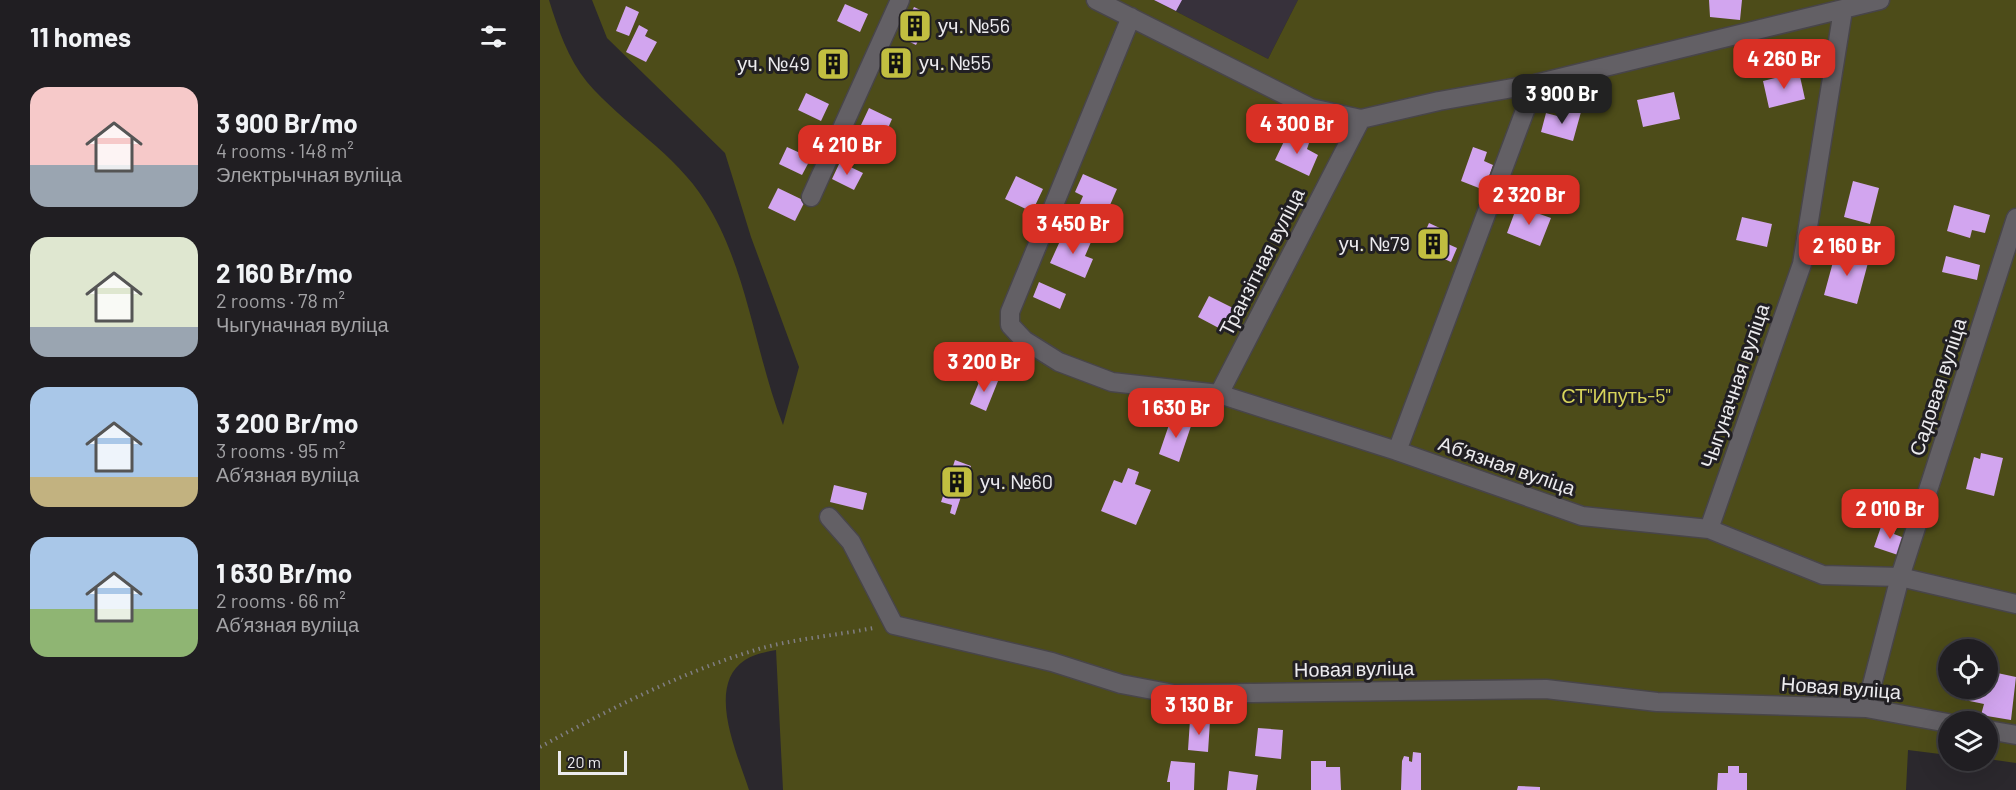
<!DOCTYPE html>
<meta charset="utf-8">
<style>
:root{--surface:#201e22;--page:#28272a;--text:#f1f3f6;--muted:#a2a2a5;--line:#3d3c40;--accent:#d93025}
body{margin:0;font-family:Barlow,sans-serif;background:var(--page);color:var(--text);height:100vh;display:flex;flex-direction:column;font-size:22px;white-space:nowrap}
*{box-sizing:border-box;margin:0}
p{font-size:20px;color:var(--muted)}
.icon{flex:none;width:33px;height:33px;fill:none;stroke:currentColor;stroke-width:2;stroke-linecap:round;stroke-linejoin:round}
.map{position:relative;flex:1;overflow:hidden}
.details{display:flex;flex-direction:column;background:var(--surface);width:540px}
.details>*{flex:none}
.buttons{position:absolute;left:1398px;top:639px;display:grid;gap:12px}
.buttons a{display:grid;place-items:center;width:60px;height:60px;border-radius:50%;background:var(--surface);box-shadow:0 6px 24px #0002,0 0 0 2px var(--line);font-size:30px}
.scale{position:absolute;left:18px;bottom:15px;width:69px;box-sizing:border-box;padding-left:6px;border:3px solid #ecebee;border-top:0;font-size:16px;line-height:21px;white-space:nowrap;color:#ecebee;-webkit-text-stroke:4px #211f23;paint-order:stroke}
.price{position:absolute;translate:-50% -51px;padding:0 14px;border-radius:12px;background:var(--accent);color:#fff;font-size:20px;line-height:39px;filter:drop-shadow(0 2px 3px #0008)}
.price::after{content:'';position:absolute;left:50%;top:36px;width:18px;height:14px;margin-left:-9px;background:inherit;clip-path:polygon(0 0,100% 0,50% 100%)}
.price.on{background:#222;color:#fff}
ul{padding:0;list-style:none}
li{display:flex;align-items:center;gap:18px;height:150px;padding:0 30px}
li span{display:grid;place-items:center;flex:none;width:168px;height:120px;border-radius:18px;color:#555}
li>.icon{margin-inline-start:auto}
span .icon{width:72px;height:72px;fill:#fffc;stroke-width:1}
li b{font-size:26px}
h2{display:flex;justify-content:space-between;align-items:center;height:72px;padding:0 30px;font-size:26px}
main{display:flex;flex:1;min-height:0}
.map>svg:first-child{display:block}
.built{fill:#37313b}
.green{fill:#4d4c19;fill-rule:evenodd}
.building{fill:#d2a5ef}
.lines{fill:none;stroke-linecap:round;stroke-linejoin:round}
.street-casing{stroke:#484549;stroke-width:21}
.path{stroke:#807e82;stroke-width:4;stroke-dasharray:1.5 4.5;stroke-linecap:butt}
.street{stroke:#636065;stroke-width:18}
.labels{text-anchor:middle;stroke-width:6;stroke-linejoin:round;paint-order:stroke}
.poi-label{font-size:20px;fill:#ecebee;stroke:#211f23;text-anchor:start}
.street-label{font-size:20px;fill:#ecebee;stroke:#211f23}
.park-label{font-size:20px;fill:#d6d35a;stroke:#211f23}
</style>
<main>
<section class="details">
<h2>11 homes<svg class="icon" aria-label="filters" viewBox="0 0 24 24"><path d="M4 7h16M4 17h16"/><circle cx="9" cy="7" r="2"/><circle cx="15" cy="17" r="2"/></svg></h2>
<ul>
<li><span style="background:linear-gradient(#f6c9c9 65%,#9aa5b1 0)"><svg class="icon" aria-label="home" viewBox="0 0 24 24"><path d="M3 11l9-7 9 7M6 9v11h12V9"/></svg></span><div><b>3 900 Br/mo</b><p>4 rooms · 148 m²</p><p>Электрычная вуліца</p></div></li>
<li><span style="background:linear-gradient(#dfe7d0 75%,#9aa5b1 0)"><svg class="icon" aria-label="home" viewBox="0 0 24 24"><path d="M3 11l9-7 9 7M6 9v11h12V9"/></svg></span><div><b>2 160 Br/mo</b><p>2 rooms · 78 m²</p><p>Чыгуначная вуліца</p></div></li>
<li><span style="background:linear-gradient(#a9c7e8 75%,#c2b280 0)"><svg class="icon" aria-label="home" viewBox="0 0 24 24"><path d="M3 11l9-7 9 7M6 9v11h12V9"/></svg></span><div><b>3 200 Br/mo</b><p>3 rooms · 95 m²</p><p>Абʼязная вуліца</p></div></li>
<li><span style="background:linear-gradient(#a9c7e8 60%,#8fb573 0)"><svg class="icon" aria-label="home" viewBox="0 0 24 24"><path d="M3 11l9-7 9 7M6 9v11h12V9"/></svg></span><div><b>1 630 Br/mo</b><p>2 rooms · 66 m²</p><p>Абʼязная вуліца</p></div></li>
</ul>
</section>
<div class="map">
<svg width="1476" height="790" viewBox="0 0 1476 790">
<rect width="100%" height="100%" fill="#2b282d"/>
<path class="built" d="M614 0H758L728 59Z"/>
<path class="green" d="M0 0H9C18 29 28 59 47 82 84 125 135 153 165 201 207 266 215 354 243 425L259 367 211 237 185 153 67 38 52 0H614L728 59 758 0H1476V763L1448 759V722H1408V755L1368 750 1366 790H243L236 650C226 652 214 654 205 660 165 686 198 755 209 790H0ZM1408 650H1448V688H1408Z"/>
<path class="building" d="M614 0H642L636 11Z
M1169 0H1202L1200 20 1170 17Z
M305 4 328 14 320 32 297 21Z
M86 6 99 12 89 36 76 31Z
M374 7 391 15 376 45 360 37Z
M99 25 108 30 105 36 117 42 106 62 86 52Z
M349 49 372 60 364 77 341 66Z
M286 50 308 61 300 78 277 67Z
M1259 72 1265 99 1229 108 1223 81Z
M1134 92 1140 119 1103 127 1097 100Z
M266 93 289 104 281 121 258 110Z
M329 108 352 119 345 135 321 125Z
M1027 108 1041 112 1033 141 1001 132 1006 113 1025 118Z
M748 133 769 143 767 149 778 155 769 176 735 160Z
M247 147 271 158 262 175 239 164Z
M933 147 947 152 944 161 953 165 944 190 921 181Z
M300 162 323 173 314 190 292 179Z
M543 174 577 189 563 221 537 210 543 196 535 192Z
M476 176 503 189 492 212 465 199Z
M1313 181 1339 188 1330 224 1304 217Z
M238 188 265 201 255 221 228 208Z
M1414 205 1450 215 1445 233 1432 230 1430 238 1407 231Z
M977 206 1011 218 1000 246 967 233Z
M1202 217 1232 224 1227 247 1196 240Z
M889 223 904 230 899 240 917 248 911 262 878 247Z
M525 230 551 242 545 256 553 259 545 278 510 263Z
M1296 251 1329 259 1317 304 1284 295Z
M1406 256 1440 265 1437 280 1402 272Z
M499 282 526 294 520 309 493 297Z
M669 296 701 312 690 334 658 317Z
M442 375 458 381 446 411 430 404Z
M632 416 652 423 639 462 619 454Z
M1441 453 1463 458 1454 496 1426 489 1434 457 1440 459Z
M415 460 431 466 415 515 410 513 412 505 401 502Z
M588 468 599 472 595 484 611 490 596 525 561 511 574 480 582 483Z
M294 485 327 493 323 510 290 502Z
M1343 521 1357 526 1354 534 1367 539 1361 556 1334 547Z
M1448 671 1476 677 1471 720 1441 715 1444 704 1420 699 1422 688H1448Z
M650 720 670 721 668 752 648 750Z
M718 728 743 730 741 759 715 756Z
M873 752 881 753V790H861L862 761 864 756 869 757V761L872 762Z
M631 761 655 763 654 790H630V782H627Z
M771 761H786V767H800L801 790H771Z
M1188 766H1199V773H1207V790H1177L1178 773H1188Z
M689 771 718 775 716 790H687Z
M978 786 1000 787V790H977Z"/>
<g class="lines">
<defs>
<path id="street" d="M556 0 771 108 821 119 899 101 995 84 1340 0
M591 17 470 312V325L484 340 519 362 572 382 679 394 857 451 1042 516 1169 529 1283 575 1360 577 1476 604
M271 197 360 0
M679 394 821 119
M857 451 995 84
M289 517 311 542 354 625 512 662 581 684 634 694 1006 689 1117 702 1326 708 1408 723
M1169 529 1262 264 1303 10
M1326 708 1360 577 1476 218
M1448 730 1476 735"/>
</defs>
<use href="#street" class="street-casing"/>
<path class="path" d="M0 747C68 710 138 674 212 651 250 639 294 636 333 628"/>
<use href="#street" class="street"/>
</g>
<defs>
<symbol id="building-square" viewBox="-11 -11 22 22"><rect x="-9" y="-9" width="18" height="18" rx="4" fill="#c1be40" stroke="#211f23"/><path d="M-4-6H4V6H1V3H-1V6H-4ZM-2.5-4.3h1.7v1.8h-1.7ZM.8-4.3h1.7v1.8H.8ZM-2.5-1h1.7V.8h-1.7ZM.8-1h1.7V.8H.8Z" fill="#111"/></symbol>
</defs>
<g fill-rule="evenodd">
<use href="#building-square" x="356" y="7" width="38" height="38"/>
<use href="#building-square" x="337" y="44" width="38" height="38"/>
<use href="#building-square" x="274" y="45" width="38" height="38"/>
<use href="#building-square" x="874" y="225" width="38" height="38"/>
<use href="#building-square" x="398" y="463" width="38" height="38"/>
</g>
<g class="labels">
<g class="poi-label">
<text x="398" y="33">уч. №56</text>
<text x="379" y="70">уч. №55</text>
<text x="270" y="71" text-anchor="end">уч. №49</text>
<text x="870" y="251" text-anchor="end">уч. №79</text>
<text x="440" y="489">уч. №60</text>
</g>
<g class="street-label">
<text transform="translate(722 262) rotate(-63)" y="7">Транзітная вуліца</text>
<text transform="translate(1195 386) rotate(-71)" y="7">Чыгуначная вуліца</text>
<text transform="translate(1398 387) rotate(-72)" y="7">Садовая вуліца</text>
<text transform="translate(967 466) rotate(19)" y="7">Абʼязная вуліца</text>
<text transform="translate(814 669) rotate(-1)" y="7">Новая вуліца</text>
<text transform="translate(1301 688) rotate(4)" y="7">Новая вуліца</text>
</g>
<g class="park-label">
<text x="1076" y="403">СТ"Ипуть-5"</text>
</g>
</g>
</svg>
<div class="buttons">
<a><svg class="icon" aria-label="locate" viewBox="0 0 24 24"><circle cx="12" cy="12" r="6"/><path d="M12 2v4M12 18v4M2 12h4M18 12h4"/></svg></a>
<a><svg class="icon" aria-label="layers" viewBox="0 0 24 24"><path d="M12 4l9 5-9 5-9-5zM3 14l9 5 9-5"/></svg></a>
</div>
<div class="scale">20 m</div>
<b class="price" style="left:1244px;top:90px">4 260 Br</b>
<b class="price on" style="left:1022px;top:125px">3 900 Br</b>
<b class="price" style="left:757px;top:155px">4 300 Br</b>
<b class="price" style="left:307px;top:176px">4 210 Br</b>
<b class="price" style="left:989px;top:226px">2 320 Br</b>
<b class="price" style="left:533px;top:255px">3 450 Br</b>
<b class="price" style="left:1307px;top:277px">2 160 Br</b>
<b class="price" style="left:444px;top:393px">3 200 Br</b>
<b class="price" style="left:636px;top:439px">1 630 Br</b>
<b class="price" style="left:1350px;top:540px">2 010 Br</b>
<b class="price" style="left:659px;top:736px">3 130 Br</b>
</div>
</main>
